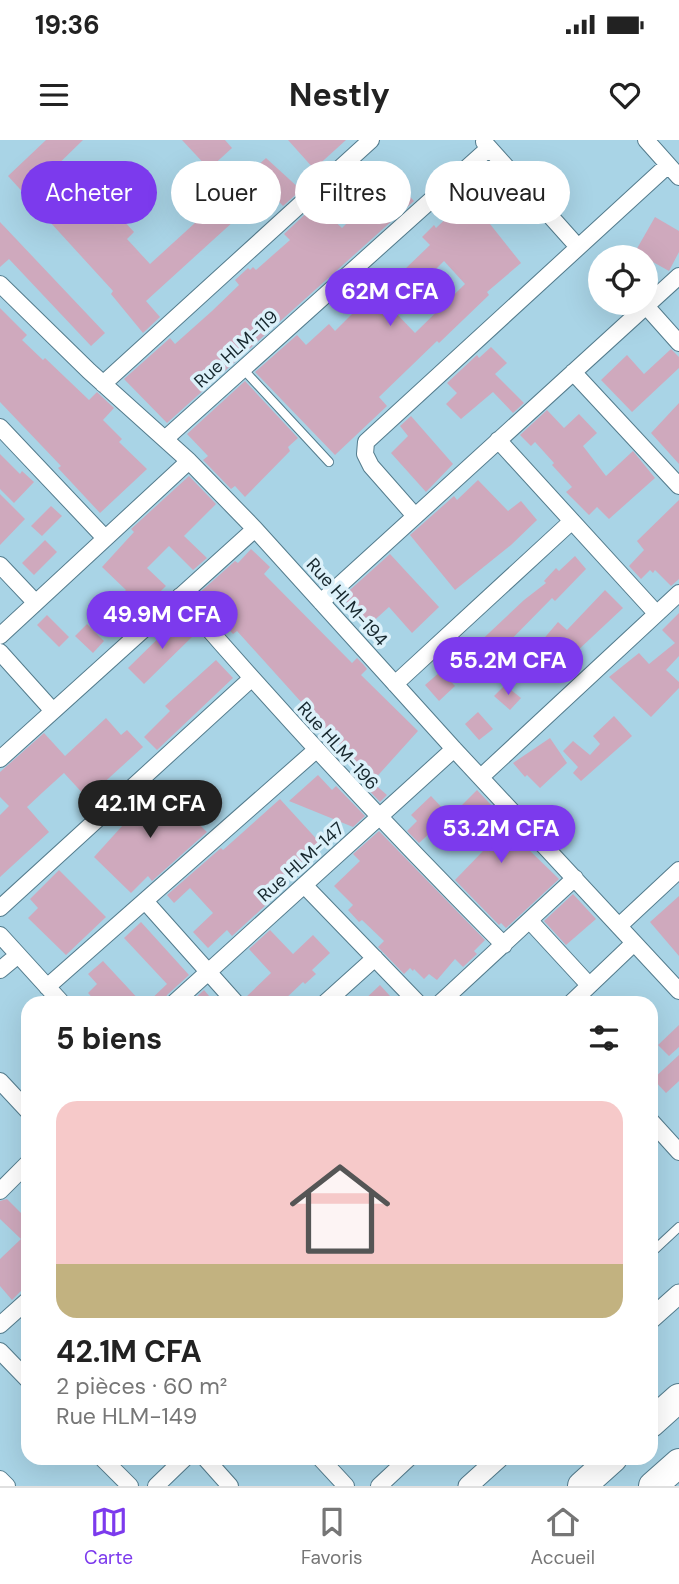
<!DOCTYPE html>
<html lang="fr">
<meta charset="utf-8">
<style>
:root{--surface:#fff;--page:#f6f6f6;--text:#222;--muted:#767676;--line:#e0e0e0;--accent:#7c3aed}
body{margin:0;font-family:"DM Sans",sans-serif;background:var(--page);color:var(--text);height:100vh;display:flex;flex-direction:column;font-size:26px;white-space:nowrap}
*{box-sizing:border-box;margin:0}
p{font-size:23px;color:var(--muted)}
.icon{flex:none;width:38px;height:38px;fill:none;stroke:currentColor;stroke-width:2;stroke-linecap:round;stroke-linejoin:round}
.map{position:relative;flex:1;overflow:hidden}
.panel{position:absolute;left:21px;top:856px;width:637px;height:469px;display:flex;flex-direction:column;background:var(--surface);border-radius:21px;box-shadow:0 7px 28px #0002}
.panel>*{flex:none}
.hud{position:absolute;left:21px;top:21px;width:637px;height:63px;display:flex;gap:14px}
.controls{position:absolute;left:588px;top:105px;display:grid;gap:14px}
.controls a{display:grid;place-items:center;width:70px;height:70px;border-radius:50%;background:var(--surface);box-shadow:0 7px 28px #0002;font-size:35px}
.price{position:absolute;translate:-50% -60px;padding:0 16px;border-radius:24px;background:var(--accent);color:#fff;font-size:23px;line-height:46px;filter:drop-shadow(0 2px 4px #0008)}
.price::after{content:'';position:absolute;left:50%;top:42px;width:21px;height:16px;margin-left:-10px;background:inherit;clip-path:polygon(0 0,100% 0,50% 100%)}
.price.current{background:#222;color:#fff}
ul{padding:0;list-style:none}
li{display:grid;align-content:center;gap:14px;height:371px;padding:0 35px}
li+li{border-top:2px solid var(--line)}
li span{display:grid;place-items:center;height:217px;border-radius:21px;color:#555}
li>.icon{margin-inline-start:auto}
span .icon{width:126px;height:126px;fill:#fffc;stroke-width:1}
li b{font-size:30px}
h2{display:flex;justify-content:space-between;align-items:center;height:84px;padding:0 35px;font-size:30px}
.chip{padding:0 24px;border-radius:32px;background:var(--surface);box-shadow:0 7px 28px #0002;font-size:24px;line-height:63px}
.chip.current{background:var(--accent);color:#fff}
.status{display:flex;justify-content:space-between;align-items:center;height:49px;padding:0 35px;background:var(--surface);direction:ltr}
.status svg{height:19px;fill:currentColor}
header{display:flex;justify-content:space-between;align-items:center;height:91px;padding:0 35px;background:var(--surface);font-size:32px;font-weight:700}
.tab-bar{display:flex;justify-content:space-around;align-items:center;height:98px;border-top:2px solid var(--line);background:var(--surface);font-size:19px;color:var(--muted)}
.tab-bar a{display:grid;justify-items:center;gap:4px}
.tab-bar .current{color:var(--accent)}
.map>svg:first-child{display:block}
.building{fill:#cfa9bd;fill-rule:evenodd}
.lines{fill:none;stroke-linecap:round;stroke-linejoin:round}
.service-casing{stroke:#537b8c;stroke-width:10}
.minor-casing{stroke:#537b8c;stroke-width:18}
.tertiary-casing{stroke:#537b8c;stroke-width:21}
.motorway-casing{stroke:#537b8c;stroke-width:30}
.service{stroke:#fff;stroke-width:8}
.minor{stroke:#fff;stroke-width:16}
.tertiary{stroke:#fff;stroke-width:19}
.motorway{stroke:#fff;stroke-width:28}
.labels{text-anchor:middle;stroke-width:7;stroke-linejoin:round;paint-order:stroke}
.street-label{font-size:18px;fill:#16272d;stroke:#dcf1fa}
</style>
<div class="status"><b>19:36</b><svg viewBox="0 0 49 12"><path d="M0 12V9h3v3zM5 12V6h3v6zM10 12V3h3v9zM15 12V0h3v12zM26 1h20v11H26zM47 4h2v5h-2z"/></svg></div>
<header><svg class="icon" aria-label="menu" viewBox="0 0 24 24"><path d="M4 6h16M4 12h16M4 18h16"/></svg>Nestly<svg class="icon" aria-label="heart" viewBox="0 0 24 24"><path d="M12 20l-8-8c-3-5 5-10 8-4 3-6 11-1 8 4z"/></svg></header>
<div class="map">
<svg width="679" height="1346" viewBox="0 0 679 1346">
<rect width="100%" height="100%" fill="#a9d4e6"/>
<path class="building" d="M46 0H83L45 37 78 73 99 54 134 92 127 99 150 124 266 18 301 50 283 66 268 50 146 161 160 177 143 193 111 154 113 151 8 36Z
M182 0H225L232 8 209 29Z
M288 0H346L314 29Z
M361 25 388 53 397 43 414 61 167 283 124 239 170 198 175 204 212 171 239 145 235 140 248 128 250 130 253 127 256 130 290 100 284 94 316 64 342 88 356 74 334 50Z
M474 52 486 65 494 81 490 84 521 123 487 152 489 155 439 203 437 201 379 257 387 266 335 315 255 232 297 195 306 205 329 184 335 191 361 165 346 150 356 142 367 152 370 148 377 156 430 105 422 97 434 85 436 88ZM444 121 465 144 415 193 394 171Z
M655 77 679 91V112L669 131 635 112Z
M0 82 105 193 91 206 9 119 0 127Z
M0 168 27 195 22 200 43 220 45 218 89 260 97 252 114 268 103 280 122 299 119 302 147 329 100 373 58 328 61 326 0 262Z
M491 207 507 223 495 234 524 263 513 273 493 252 461 279 446 264 457 253 447 243 477 215 479 218Z
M671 209 679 217V228L632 272 601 240 627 215 644 234Z
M245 241 298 298 288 307 290 311 245 357 235 346 231 349 203 320 208 316 187 294Z
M679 263V324L651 293Z
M547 270 564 288 579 274 597 293 583 306 606 336 633 311 655 338 609 379 597 367 589 375 566 352 572 347 552 325 554 323 535 302 531 306 520 295Z
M411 276 453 324 426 352 391 313 408 296 400 286Z
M0 314 20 334 22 331 34 342 14 363 0 349Z
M189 336 216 364 184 396 207 418 193 430 169 406 147 428 166 446 127 484 109 466 126 450 102 427 134 392 131 389Z
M478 340 508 371 521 361 537 380 511 405 455 450 410 395 454 356 457 360Z
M0 354 25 379 0 405Z
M679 360V439L671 446 655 430 653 433 650 430 641 439 629 426 644 410 637 401Z
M51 366 62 376 42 396 31 386Z
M45 400 57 412 34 435 22 423Z
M251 409 270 427 264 434 352 523 357 518 363 524 367 529 361 535 418 591 372 642 387 655 380 662 351 631 357 624 237 491 233 494 197 455 235 421 238 423Z
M390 414 439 467 412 493 389 467 368 486 342 457Z
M575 416 586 429 555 461 552 458 489 522 486 519 470 536 453 522 467 505 472 509 524 460 546 443 544 441 556 428 559 431Z
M605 450 623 468 543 543 528 526 535 520 530 515 558 482 567 490Z
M679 473V516L666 530 679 542V548L651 577 609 537 639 513 649 524 675 503 662 490Z
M47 475 69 497 59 507 37 485Z
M179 478 195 494 144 544 128 528Z
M87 484 104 501 93 513 75 496Z
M216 520 233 538 157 610 144 597 170 571 165 566Z
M440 532 442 534 443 533 455 546 439 561 425 545Z
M505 545 521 558 510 570 494 556Z
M478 572 493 589 479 600 465 584Z
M614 576 632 596 581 641 573 633 578 627 563 611 573 601 590 615 600 604 593 596Z
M106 578 121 595 127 590 143 607 87 658 64 633 43 652 27 667 49 692 0 737V675L9 666 0 657V632L44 593 65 616Z
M550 598 567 623 540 648 527 635 525 637 513 623Z
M318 635 332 650 336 646 365 676 353 687 289 661Z
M165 647 187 668 184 670 207 692 152 741 148 736 131 753 94 717 123 685 120 682 149 653 154 658Z
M477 650 527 703 525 706 559 739 506 788 501 783 499 785 455 740 483 711 467 694 473 689 456 671Z
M431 656 446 672 427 690 430 693 419 703 407 691 417 681 411 675Z
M280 659 322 705 302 723 301 721 269 749 271 751 262 759 267 764 232 796 227 790 208 808 193 792 213 773 190 748 174 763 167 755 221 708 223 710Z
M379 691 485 800 474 811 477 814 463 827 455 819 437 840 429 834 424 839 414 829 413 831 410 828 404 834 378 807 384 801 362 780 359 782 348 770 353 765 334 746 360 721 353 714Z
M59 730 106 777 66 815 28 778 38 768 30 759Z
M573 754 596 779 566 805 544 781Z
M679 756V816L650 782Z
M141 782 189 835 167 855 164 863H147L167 844 124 798Z
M270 790 293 814 313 795 330 813 312 830 316 834 305 844 303 842 281 863H246L245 858 271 833 249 809Z
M103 821 142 863H97L88 853 97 844 88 834Z
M380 845 390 856 383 863H361Z
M204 850 215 863H190Z
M679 885V907L669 916 658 905Z
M679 915V941L666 953 653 939Z
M7 1059 28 1080V1144L12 1160 0 1146V1119L21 1099 0 1079V1061Z"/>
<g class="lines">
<defs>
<path id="service" d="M243 229 329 322
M651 1113 679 1087"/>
<path id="minor" d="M646 0 679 37
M484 2 578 107
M0 144 89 231 189 321 255 389 454 609 679 851
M646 166 679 203
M573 232 679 346
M103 244 371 0
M0 287 105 398
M165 299 489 8
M498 300 656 473
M415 376 371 326 365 314 366 302 668 25
M0 425 35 462
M180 456C284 577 392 692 504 805
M321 462 679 136
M0 496 189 321
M0 512 53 571
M395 544 572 381
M0 619 255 389
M481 637 679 453
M304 745 418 863
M145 761 236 863
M0 768 251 539
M530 781 589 845
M619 786 679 730
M0 795 62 863
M0 830 18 815
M47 847 316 610
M174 863 454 609
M325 863 375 818
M440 863 575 738
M571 863 634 803
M0 941 28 971
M651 981 679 1012
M0 1051 28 1023
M0 1185 28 1160
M0 1211 28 1240
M102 1318 130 1346
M205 1318 230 1346
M320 1318 346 1346
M0 1339 7 1346
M156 1346 185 1318
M379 1346 409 1318"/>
<path id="tertiary" d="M651 1179 679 1154
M468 1346 499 1318"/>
<path id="motorway" d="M651 1283 679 1258
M582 1346 613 1318
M653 1346 679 1323"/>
</defs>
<use href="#service" class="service-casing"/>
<use href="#minor" class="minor-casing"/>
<use href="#tertiary" class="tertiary-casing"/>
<use href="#motorway" class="motorway-casing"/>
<use href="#service" class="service"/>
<use href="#minor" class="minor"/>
<use href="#tertiary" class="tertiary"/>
<use href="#motorway" class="motorway"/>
</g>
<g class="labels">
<g class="street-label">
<text transform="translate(236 209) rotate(-42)" y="6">Rue HLM-119</text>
<text transform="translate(347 462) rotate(48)" y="6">Rue HLM-194</text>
<text transform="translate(338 606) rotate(48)" y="6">Rue HLM-196</text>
<text transform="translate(301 722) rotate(-42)" y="6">Rue HLM-147</text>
</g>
</g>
</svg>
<div class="controls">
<a><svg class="icon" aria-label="locate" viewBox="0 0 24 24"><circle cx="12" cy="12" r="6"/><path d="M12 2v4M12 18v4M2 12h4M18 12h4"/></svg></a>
</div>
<b class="price" style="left:390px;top:188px">62M CFA</b>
<b class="price" style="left:162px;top:511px">49.9M CFA</b>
<b class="price" style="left:508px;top:557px">55.2M CFA</b>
<b class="price current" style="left:150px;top:700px">42.1M CFA</b>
<b class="price" style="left:501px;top:725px">53.2M CFA</b>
<div class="hud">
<a class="chip current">Acheter</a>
<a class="chip">Louer</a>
<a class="chip">Filtres</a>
<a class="chip">Nouveau</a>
</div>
<section class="panel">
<h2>5 biens<svg class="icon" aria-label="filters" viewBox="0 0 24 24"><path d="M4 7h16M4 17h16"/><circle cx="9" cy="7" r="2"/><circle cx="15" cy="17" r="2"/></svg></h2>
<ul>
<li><span style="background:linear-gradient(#f6c9c9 75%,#c2b280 0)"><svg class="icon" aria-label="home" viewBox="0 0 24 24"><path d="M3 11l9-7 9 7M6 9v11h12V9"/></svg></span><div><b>42.1M CFA</b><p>2 pièces · 60 m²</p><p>Rue HLM-149</p></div></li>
</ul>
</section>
</div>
<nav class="tab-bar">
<a class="current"><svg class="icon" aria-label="map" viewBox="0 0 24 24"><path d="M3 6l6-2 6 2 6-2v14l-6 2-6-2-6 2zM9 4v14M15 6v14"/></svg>Carte</a>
<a><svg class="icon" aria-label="saved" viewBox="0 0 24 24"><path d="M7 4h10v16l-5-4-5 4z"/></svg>Favoris</a>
<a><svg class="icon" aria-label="home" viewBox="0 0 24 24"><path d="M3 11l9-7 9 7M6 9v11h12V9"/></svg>Accueil</a>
</nav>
